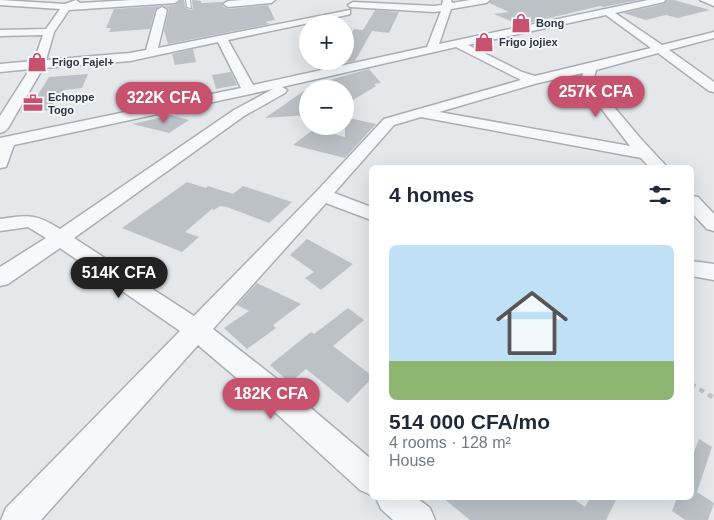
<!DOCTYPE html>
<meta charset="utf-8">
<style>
:root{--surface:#fff;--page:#f6f6f7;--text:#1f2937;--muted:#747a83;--accent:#c7526e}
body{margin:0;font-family:Arial,sans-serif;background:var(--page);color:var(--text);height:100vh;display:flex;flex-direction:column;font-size:19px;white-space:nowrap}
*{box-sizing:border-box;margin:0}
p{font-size:16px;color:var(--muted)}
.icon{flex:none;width:28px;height:28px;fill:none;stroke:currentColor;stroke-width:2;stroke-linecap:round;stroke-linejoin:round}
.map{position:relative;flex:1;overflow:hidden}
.panel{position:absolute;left:369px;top:165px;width:325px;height:335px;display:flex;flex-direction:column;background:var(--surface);border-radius:8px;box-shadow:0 5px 20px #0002}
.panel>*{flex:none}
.fabs{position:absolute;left:299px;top:15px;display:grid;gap:10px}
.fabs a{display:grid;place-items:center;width:55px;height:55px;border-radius:50%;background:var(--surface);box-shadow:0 5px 20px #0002;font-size:25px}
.price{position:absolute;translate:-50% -42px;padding:0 11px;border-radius:18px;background:var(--accent);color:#fff;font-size:16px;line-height:32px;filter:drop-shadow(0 1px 2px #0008)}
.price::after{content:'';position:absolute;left:50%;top:30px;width:15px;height:11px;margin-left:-8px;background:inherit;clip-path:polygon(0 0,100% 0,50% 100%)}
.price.current{background:#222;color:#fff}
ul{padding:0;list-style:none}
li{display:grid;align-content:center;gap:10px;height:265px;padding:0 20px}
li span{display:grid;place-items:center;height:155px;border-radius:8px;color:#555}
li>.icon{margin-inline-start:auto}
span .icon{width:90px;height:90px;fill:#fffc;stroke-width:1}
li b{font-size:21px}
h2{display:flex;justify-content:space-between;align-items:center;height:60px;padding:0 20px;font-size:21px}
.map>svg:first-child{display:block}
.building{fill:#bcc1c8}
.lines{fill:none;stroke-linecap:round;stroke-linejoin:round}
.lane-casing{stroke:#a9afb5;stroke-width:2}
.street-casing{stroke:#a9afb5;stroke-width:3}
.path{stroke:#bec2c7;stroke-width:4.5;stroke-dasharray:5 5;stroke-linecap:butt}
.lane{fill:#f7f8fa;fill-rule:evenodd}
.street{fill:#f7f8fa;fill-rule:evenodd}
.labels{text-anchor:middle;stroke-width:4;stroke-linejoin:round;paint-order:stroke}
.far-poi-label{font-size:11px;font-weight:bold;fill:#2d3743;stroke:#f4f6f9;text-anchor:start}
</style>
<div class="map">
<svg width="714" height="520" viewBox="0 0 714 520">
<rect width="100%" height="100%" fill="#e4e8eb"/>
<path class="building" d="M181 0H184L186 8 191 10 193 8 192 0 201 1V3L222 2V6L228 9 268 5 275 20 265 22 270 24 168 44 164 31 169 9 163 6 175 5Z
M492 0H639L603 7 600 6 520 25 494 14 509 12 489 3Z
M667 0H674L710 10 678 18 666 15 646 20 623 13 664 4Z
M160 6 155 10 150 29 109 32 111 28H106L114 9Z
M375 10 399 12 389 33 372 31 355 61 345 63V44L354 29 363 30Z
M193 49 196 62 175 65 172 54Z
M369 69 381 83 374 84 376 86 345 105V89H309L308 86Z
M231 72 237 85 216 89 212 75Z
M88 74 82 88 64 90 60 97 55 98 50 110 20 113 30 97 37 96 49 77Z
M308 88V115L265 118Z
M171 115 189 120 169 133 132 124Z
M345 117 376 124 345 158 293 145 314 129 345 137Z
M187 182 206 188 208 186 233 194 243 186 292 202 269 223 227 207 220 206 214 210 212 209 185 232 199 237 182 252 122 228Z
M307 239 353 264 321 290 305 278 314 272 290 255Z
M257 283 301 304 273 325 276 328 247 349 224 328 249 311 237 305Z
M348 308 364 320 333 346 371 375V379L348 403 306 369 290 383 270 365 311 332 314 334Z
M699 439 712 447 697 492 714 503 708 520H685L672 511 677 498H691V459Z
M443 498H572L585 507 590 498H617L606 520H470Z"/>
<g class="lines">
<defs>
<path id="lane" d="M186 0H190L191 8 187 7Z"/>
<path id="street" d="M0 0 65 4 76 0 80 3 132 0H179L175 3 69 10 54 32 46 60 130 53 146 50 157 10 162 7 167 10 158 48 350 10V14L347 15 228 40 253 85 427 47 441 11 434 12 350 7 348 5 353 2 434 6 442 5 443 0H451L452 3 470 0H490L486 3 451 9 439 44 648 0H665L664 2 615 13 662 45 714 32V38L669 50 714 82V92L709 91 658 53 596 70 593 82 641 139 668 168H650L641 158 421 117 394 125 334 193 371 207V220L326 203 213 329 273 376 371 459V495L360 490 253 392 198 345 41 520H1L6 508 180 331 60 248 8 284 0 286V267L46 238 28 227 0 231V219C28 215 35 213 60 229L234 110 273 89 14 145 6 167 0 168V138L241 88 218 42 130 61 43 68 8 128 5 131 0 133V116L30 69 0 72V64L34 61 43 35 0 36V30L46 29 60 9 0 5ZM606 15 651 48 535 76 522 72 468 45ZM456 47 521 80 384 119 317 191 194 316 74 238 244 116 285 93 287 90 282 87ZM583 73 581 82 630 146 439 112 538 83Z
M242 0H275L271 3 228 7 223 4 228 1Z
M700 0H714V6Z
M691 196 698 197 714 214V231L707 229 691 212Z
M691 261 714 264V280L691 276Z
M376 498H417L430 508 435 520H393L381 509Z"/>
</defs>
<use href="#lane" class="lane-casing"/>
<use href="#street" class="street-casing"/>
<path class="path" d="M691 384 714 398"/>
<use href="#lane" class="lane"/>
<use href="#street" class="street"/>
</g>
<defs>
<symbol id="shop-bare" viewBox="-9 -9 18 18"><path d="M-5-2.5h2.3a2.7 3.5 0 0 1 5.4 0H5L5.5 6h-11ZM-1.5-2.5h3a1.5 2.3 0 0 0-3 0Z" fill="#c7526e" stroke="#f4f6f9" stroke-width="2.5" paint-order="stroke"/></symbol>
<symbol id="office-bare" viewBox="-9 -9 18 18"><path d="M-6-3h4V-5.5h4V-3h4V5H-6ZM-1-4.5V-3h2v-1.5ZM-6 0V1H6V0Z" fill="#c7526e" stroke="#f4f6f9" stroke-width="2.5" paint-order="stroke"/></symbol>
</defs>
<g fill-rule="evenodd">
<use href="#shop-bare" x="507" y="9" width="28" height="28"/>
<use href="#shop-bare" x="470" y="28" width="28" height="28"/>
<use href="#shop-bare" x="23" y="48" width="28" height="28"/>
<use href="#office-bare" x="19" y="89" width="28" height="28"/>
</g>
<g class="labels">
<g class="far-poi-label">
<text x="536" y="27">Bong</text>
<text x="499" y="46">Frigo jojiex</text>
<text x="52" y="66">Frigo Fajel+</text>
<text x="48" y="101">Echoppe<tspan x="48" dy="13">Togo</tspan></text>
</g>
</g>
</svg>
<div class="fabs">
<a>+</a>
<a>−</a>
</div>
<b class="price" style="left:596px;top:118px">257K CFA</b>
<b class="price" style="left:164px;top:124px">322K CFA</b>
<b class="price current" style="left:119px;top:299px">514K CFA</b>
<b class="price" style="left:271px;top:420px">182K CFA</b>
<section class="panel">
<h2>4 homes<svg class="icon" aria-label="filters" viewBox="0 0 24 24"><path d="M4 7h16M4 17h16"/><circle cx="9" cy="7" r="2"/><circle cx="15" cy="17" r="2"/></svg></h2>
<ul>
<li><span style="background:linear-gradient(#bfe0f5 75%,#8fb573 0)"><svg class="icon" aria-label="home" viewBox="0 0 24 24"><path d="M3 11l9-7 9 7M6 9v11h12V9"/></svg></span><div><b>514 000 CFA/mo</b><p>4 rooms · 128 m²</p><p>House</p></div></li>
</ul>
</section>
</div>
